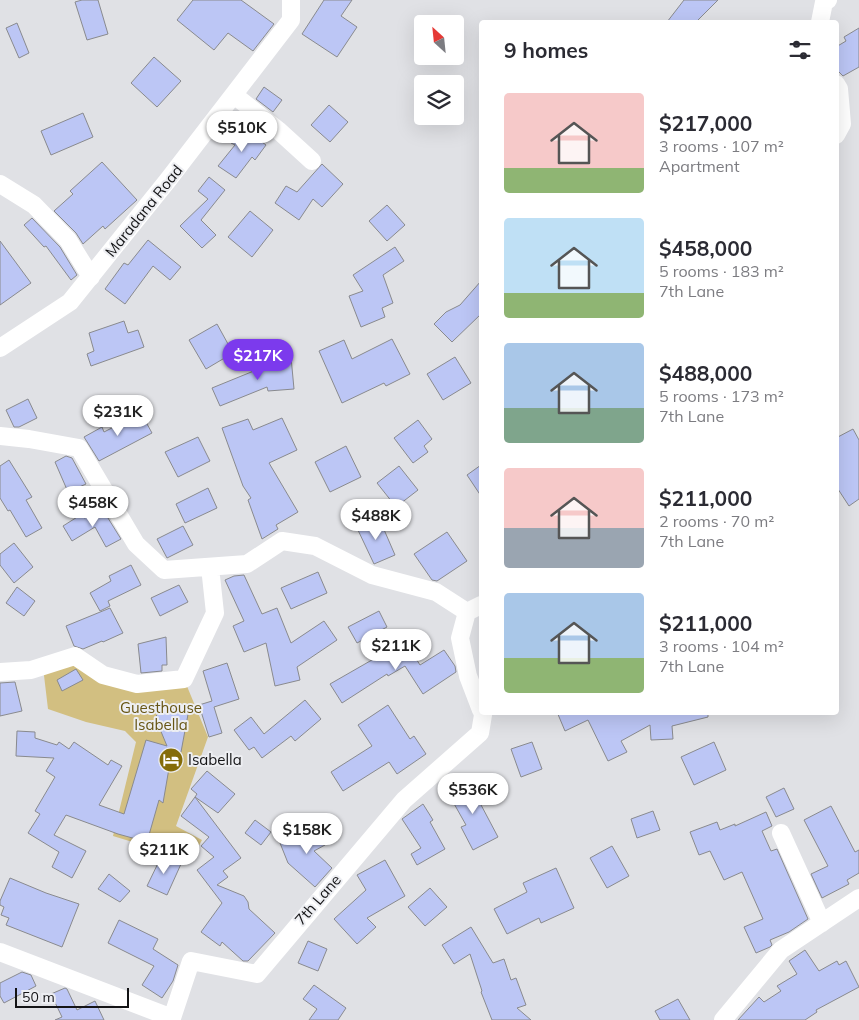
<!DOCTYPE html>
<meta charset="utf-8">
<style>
:root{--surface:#fff;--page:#f2f2f3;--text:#2b2b33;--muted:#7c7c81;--accent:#7c3aed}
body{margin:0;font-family:Mulish,sans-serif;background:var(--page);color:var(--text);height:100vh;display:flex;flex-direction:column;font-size:19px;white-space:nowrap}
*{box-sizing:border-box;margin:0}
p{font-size:16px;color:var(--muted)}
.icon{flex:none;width:28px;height:28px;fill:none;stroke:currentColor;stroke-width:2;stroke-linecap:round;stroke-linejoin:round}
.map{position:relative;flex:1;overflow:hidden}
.side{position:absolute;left:479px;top:20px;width:360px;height:695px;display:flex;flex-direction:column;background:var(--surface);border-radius:5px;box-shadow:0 5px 20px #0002}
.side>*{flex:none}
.needle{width:32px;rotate:333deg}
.fabs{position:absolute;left:414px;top:15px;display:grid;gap:10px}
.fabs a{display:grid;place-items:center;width:50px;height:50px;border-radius:5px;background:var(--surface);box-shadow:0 5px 20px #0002;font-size:25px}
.scale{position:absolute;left:15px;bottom:12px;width:114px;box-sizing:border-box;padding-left:5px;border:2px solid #141416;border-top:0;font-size:14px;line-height:18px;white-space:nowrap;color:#141416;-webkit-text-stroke:4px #edeef2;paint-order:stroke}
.price{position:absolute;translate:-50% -42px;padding:0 11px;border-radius:18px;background:#fff;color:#222;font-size:16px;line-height:32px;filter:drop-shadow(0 1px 2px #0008)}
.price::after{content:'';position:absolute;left:50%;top:30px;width:15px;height:11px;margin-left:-8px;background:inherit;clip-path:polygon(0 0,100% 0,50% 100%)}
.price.on{background:var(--accent);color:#fff}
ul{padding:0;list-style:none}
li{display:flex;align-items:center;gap:15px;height:125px;padding:0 25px}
li span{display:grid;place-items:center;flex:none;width:140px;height:100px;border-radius:5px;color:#555}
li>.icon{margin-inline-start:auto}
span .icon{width:60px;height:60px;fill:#fffc;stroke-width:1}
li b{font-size:21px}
h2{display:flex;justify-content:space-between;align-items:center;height:60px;padding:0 25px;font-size:21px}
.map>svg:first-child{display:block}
.green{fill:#d2bf81}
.building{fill:#bcc6f5;stroke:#898a8e}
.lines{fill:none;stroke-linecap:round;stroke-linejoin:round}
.minor{stroke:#fff;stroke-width:18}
.labels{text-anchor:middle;stroke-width:4;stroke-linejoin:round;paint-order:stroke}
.street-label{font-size:15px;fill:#141416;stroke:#edeef2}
.park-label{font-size:15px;fill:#675514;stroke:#edeef2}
.poi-label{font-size:15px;fill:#141416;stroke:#edeef2;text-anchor:start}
</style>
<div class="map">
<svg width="859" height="1020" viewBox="0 0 859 1020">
<rect width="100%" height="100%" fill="#e0e1e5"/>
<path class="green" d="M75 656 103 675 184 679 208 737 176 826 202 840 191 860 113 836 136 742 125 731 86 722 48 709 43 667Z"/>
<path class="building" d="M82 0H98L108 34 87 40 75 2Z
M193 0H241L274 24 253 51 228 33 214 50 177 20Z
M324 0H352L341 16 357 27 337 57 302 34Z
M684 0H718L696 22H667Z
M17 23 29 53 19 58 6 28Z
M859 28V67L843 76 836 69V47L846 41 844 37Z
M154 57 181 81 157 107 131 83Z
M264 87 282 100 273 112 256 99Z
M329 105 348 122 330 142 311 125Z
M83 113 93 137 51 155 41 131Z
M242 127 266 145 255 160 252 157 236 178 218 166 235 145 231 143Z
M102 162 137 200 105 229 103 226 83 244 76 233 54 211 73 194 70 191Z
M322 164 343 184 322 207 313 199 299 220 275 203 286 186 297 192Z
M209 177 225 190 201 220 216 235 202 248 180 226 208 199 198 191Z
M387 205 405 225 387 241 369 221Z
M250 211 273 230 252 257 228 237Z
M32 218 60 247 77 275 71 280 46 246 44 247 24 225Z
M148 240 181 267 170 280 153 266 125 304 105 289 124 263 128 265Z
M0 241 31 283 0 305Z
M395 247 404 261 383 275 393 303 382 308 385 317 361 327 349 296 363 291 353 275Z
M481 281V314L452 342 434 324 446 312 460 305Z
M124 321 128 333 138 330 144 347 91 366 87 354 94 351 89 333Z
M217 324 233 353 206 369 189 340Z
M392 339 410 374 386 386 384 383 342 403 319 351 344 340 352 359Z
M291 357 294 389 268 391 267 387 220 406 212 388 266 366 265 359Z
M455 357 471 383 443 400 427 374Z
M28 399 37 418 19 427H14L6 410Z
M141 413 152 433 99 461 84 437 102 427 104 432Z
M282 418 297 450 269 463 298 512 276 525 278 529 262 539 248 500 251 498 243 486 222 428 248 419 253 430Z
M418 420 432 439 424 446 428 452 413 463 394 438Z
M853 429 859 440V499L849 506 836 486V438Z
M198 437 210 461 178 477 165 452Z
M346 446 361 477 330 492 315 462Z
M66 456 72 458 86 484 68 492 55 462Z
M9 460 32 497 26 500 42 528 26 537 10 510 8 511 0 498V466Z
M481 465V496L467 475Z
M399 466 418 490 396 507 377 483Z
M208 488 217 508 185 523 176 504Z
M103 510 121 539 106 547 95 527 72 541 63 526 82 514 84 518Z
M379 518 395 555 374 564 357 528Z
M183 526 193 545 167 558 157 539Z
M447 532 467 561 437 581 432 580 414 554Z
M14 543 33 567 14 583 0 565V554Z
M131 565 141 585 108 601 110 606 100 611 90 593 111 581 109 576Z
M318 572 327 593 291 609 281 588Z
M244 575 262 614 277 608 291 643 324 621 337 640 297 667 300 680 275 686 266 643 244 652 233 626 244 621 225 580 234 576Z
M179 585 188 602 160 616 151 598Z
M17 587 35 601 24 616 6 603Z
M110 608 123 633 103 642 102 641 83 649 74 646 66 626Z
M379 611 387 627 357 643 348 627Z
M166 637 167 665H162V671L141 673 138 644Z
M405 641 420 665 444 650 455 666 456 672 423 694 405 666 388 676 387 674 342 703 330 684Z
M227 663 239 699 214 707 222 733 209 737 199 705 212 701 203 671Z
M76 669 83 680 62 691 57 680Z
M15 682 22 711 0 716V683Z
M305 700 321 719 295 741 291 736 262 758 254 747 249 750 234 730 251 717 264 734Z
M388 705 410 739 414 736 426 754 397 774 389 762 343 791 331 772 372 746 358 725Z
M170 706 175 713 189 709 181 752 172 751 163 803 159 800 147 842 118 834 66 815 54 835 86 851 72 878 52 867 59 852 28 833 40 814 35 811 55 777 46 771 54 758 16 756 17 731 35 732V738L57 745 59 742 69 749 74 742 108 765 111 760 122 766 99 805 124 814 146 740 167 746 155 717 163 709Z
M557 712H708V717L672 726 673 739 651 740 650 725 621 741 627 752 608 761 588 720 565 731Z
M532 742 542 769 521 777 511 749Z
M714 742 726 770 694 785 681 757Z
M207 771 235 794 218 813 195 797 197 794 191 789Z
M472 780 483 801 480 803 498 837 473 850 461 827 466 825 448 793Z
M784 788 794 809 776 817 766 797Z
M195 797 241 858 223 871 228 877 217 885 244 896 248 902 249 909 275 933 248 961H243L222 942 220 946 201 932 222 903 197 870 214 857 201 846 209 837 181 816Z
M423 804 433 820 430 822 445 849 417 865 411 854 421 848 402 819Z
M831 806 855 852 859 850V873L847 880 849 884 822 898 811 874 828 866 804 820Z
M653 811 660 830 637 838 631 819Z
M766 812 772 826 762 831 771 851 777 849 808 919 789 932 770 940 772 945 770 947 756 953 744 927 763 919 742 872 724 880 710 851 699 855 690 832 717 822 720 830 735 824V826Z
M255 820 271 832 261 845 245 833Z
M316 826 325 845 314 851 332 868 315 887 288 863 280 843Z
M612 846 629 876 607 888 590 858Z
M162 855 181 864 167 895 147 886Z
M385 860 405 896 367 918 376 927 357 944 334 919 366 890 357 875Z
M556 868 574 908 541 923 539 918 507 934 494 909 527 892 523 883Z
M109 874 130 891 120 902 98 889Z
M10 878 46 893 79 904 62 947 6 925 9 918 1 915 4 907 0 905V901Z
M430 888 447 907 425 926 408 907Z
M119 920 158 939 153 949 178 965 173 981 162 998 142 985 154 966 108 943Z
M471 927 493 963 504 959 511 980 516 978 526 1005 517 1008 531 1020H492L481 992 482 991 470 954 454 964 442 945Z
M308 941 327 949 318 971 298 963Z
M805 950 819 971 837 961 839 965 846 961 859 987 816 1010 817 1012 805 1020H738L759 997 764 1002 781 991 777 986 797 974 789 961Z
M22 972 31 975 36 986 4 1003 0 996V983Z
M314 985 346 1008 338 1020H309L317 1009 303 999Z
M65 988 67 989 77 1010 95 1001 104 1020H55L62 1017 51 994Z
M678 999 690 1020H660L655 1011Z"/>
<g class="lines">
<path class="minor" d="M820 22 824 2 828 0
M836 84 839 89 842 124 836 135
M234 95 278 130 312 161
M0 184 34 205 68 240 91 277
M0 348 70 302 168 180 291 20V0
M0 436 29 439 79 448 136 544 164 570 247 564 282 541 315 546 372 575 436 592 467 612
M481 605 467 612 460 638 468 676 481 710
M0 672 31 670 75 656 103 675 137 684 184 679 215 613 210 567
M781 833 822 923
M0 952 172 1018 191 961 257 974 404 800 480 733 483 715 482 712
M723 1020 781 950 859 898"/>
</g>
<defs>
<symbol id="hotel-disc" viewBox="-11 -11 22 22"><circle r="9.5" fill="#856c09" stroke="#edeef2"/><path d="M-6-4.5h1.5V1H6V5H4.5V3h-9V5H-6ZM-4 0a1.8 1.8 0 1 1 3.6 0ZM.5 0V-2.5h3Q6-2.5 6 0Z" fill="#fff"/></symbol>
</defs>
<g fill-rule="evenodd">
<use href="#hotel-disc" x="157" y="746" width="28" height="28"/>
</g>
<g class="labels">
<g class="street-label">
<text transform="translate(144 211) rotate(-51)" y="5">Maradana Road</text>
<text transform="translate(318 900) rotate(-49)" y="5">7th Lane</text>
</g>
<g class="park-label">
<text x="161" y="713">Guesthouse<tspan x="161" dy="17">Isabella</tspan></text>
</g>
<g class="poi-label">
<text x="188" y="765">Isabella</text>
</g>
</g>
</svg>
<div class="fabs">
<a><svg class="needle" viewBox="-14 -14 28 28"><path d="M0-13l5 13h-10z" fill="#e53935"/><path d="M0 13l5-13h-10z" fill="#7c7c81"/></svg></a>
<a><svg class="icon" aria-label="layers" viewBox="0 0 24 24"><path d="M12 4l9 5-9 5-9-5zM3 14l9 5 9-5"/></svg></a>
</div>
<div class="scale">50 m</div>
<b class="price" style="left:242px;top:153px">$510K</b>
<b class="price on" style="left:258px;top:381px">$217K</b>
<b class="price" style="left:118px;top:437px">$231K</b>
<b class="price" style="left:93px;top:528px">$458K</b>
<b class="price" style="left:376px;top:541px">$488K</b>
<b class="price" style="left:396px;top:671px">$211K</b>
<b class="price" style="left:473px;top:815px">$536K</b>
<b class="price" style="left:307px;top:855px">$158K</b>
<b class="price" style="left:164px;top:875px">$211K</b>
<section class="side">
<h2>9 homes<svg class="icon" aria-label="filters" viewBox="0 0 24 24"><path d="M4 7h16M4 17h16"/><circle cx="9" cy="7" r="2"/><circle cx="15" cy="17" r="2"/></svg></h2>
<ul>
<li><span style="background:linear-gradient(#f6c9c9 75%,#8fb573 0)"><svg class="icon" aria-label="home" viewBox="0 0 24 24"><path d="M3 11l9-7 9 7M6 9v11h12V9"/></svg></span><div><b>$217,000</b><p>3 rooms · 107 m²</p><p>Apartment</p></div></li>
<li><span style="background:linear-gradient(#bfe0f5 75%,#8fb573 0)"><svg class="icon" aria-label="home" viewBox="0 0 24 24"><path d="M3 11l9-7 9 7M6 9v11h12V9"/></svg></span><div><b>$458,000</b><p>5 rooms · 183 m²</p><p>7th Lane</p></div></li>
<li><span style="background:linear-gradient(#a9c7e8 65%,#7fa58c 0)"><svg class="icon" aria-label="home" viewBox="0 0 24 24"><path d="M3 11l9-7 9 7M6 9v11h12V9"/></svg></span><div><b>$488,000</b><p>5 rooms · 173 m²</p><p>7th Lane</p></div></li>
<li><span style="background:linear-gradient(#f6c9c9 60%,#9aa5b1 0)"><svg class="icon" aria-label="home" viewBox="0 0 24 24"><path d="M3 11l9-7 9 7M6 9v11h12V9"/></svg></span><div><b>$211,000</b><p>2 rooms · 70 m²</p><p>7th Lane</p></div></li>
<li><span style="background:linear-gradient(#a9c7e8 65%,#8fb573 0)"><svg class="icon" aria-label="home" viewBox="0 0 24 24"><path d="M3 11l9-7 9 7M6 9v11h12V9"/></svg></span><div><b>$211,000</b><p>3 rooms · 104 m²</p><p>7th Lane</p></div></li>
</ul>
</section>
</div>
